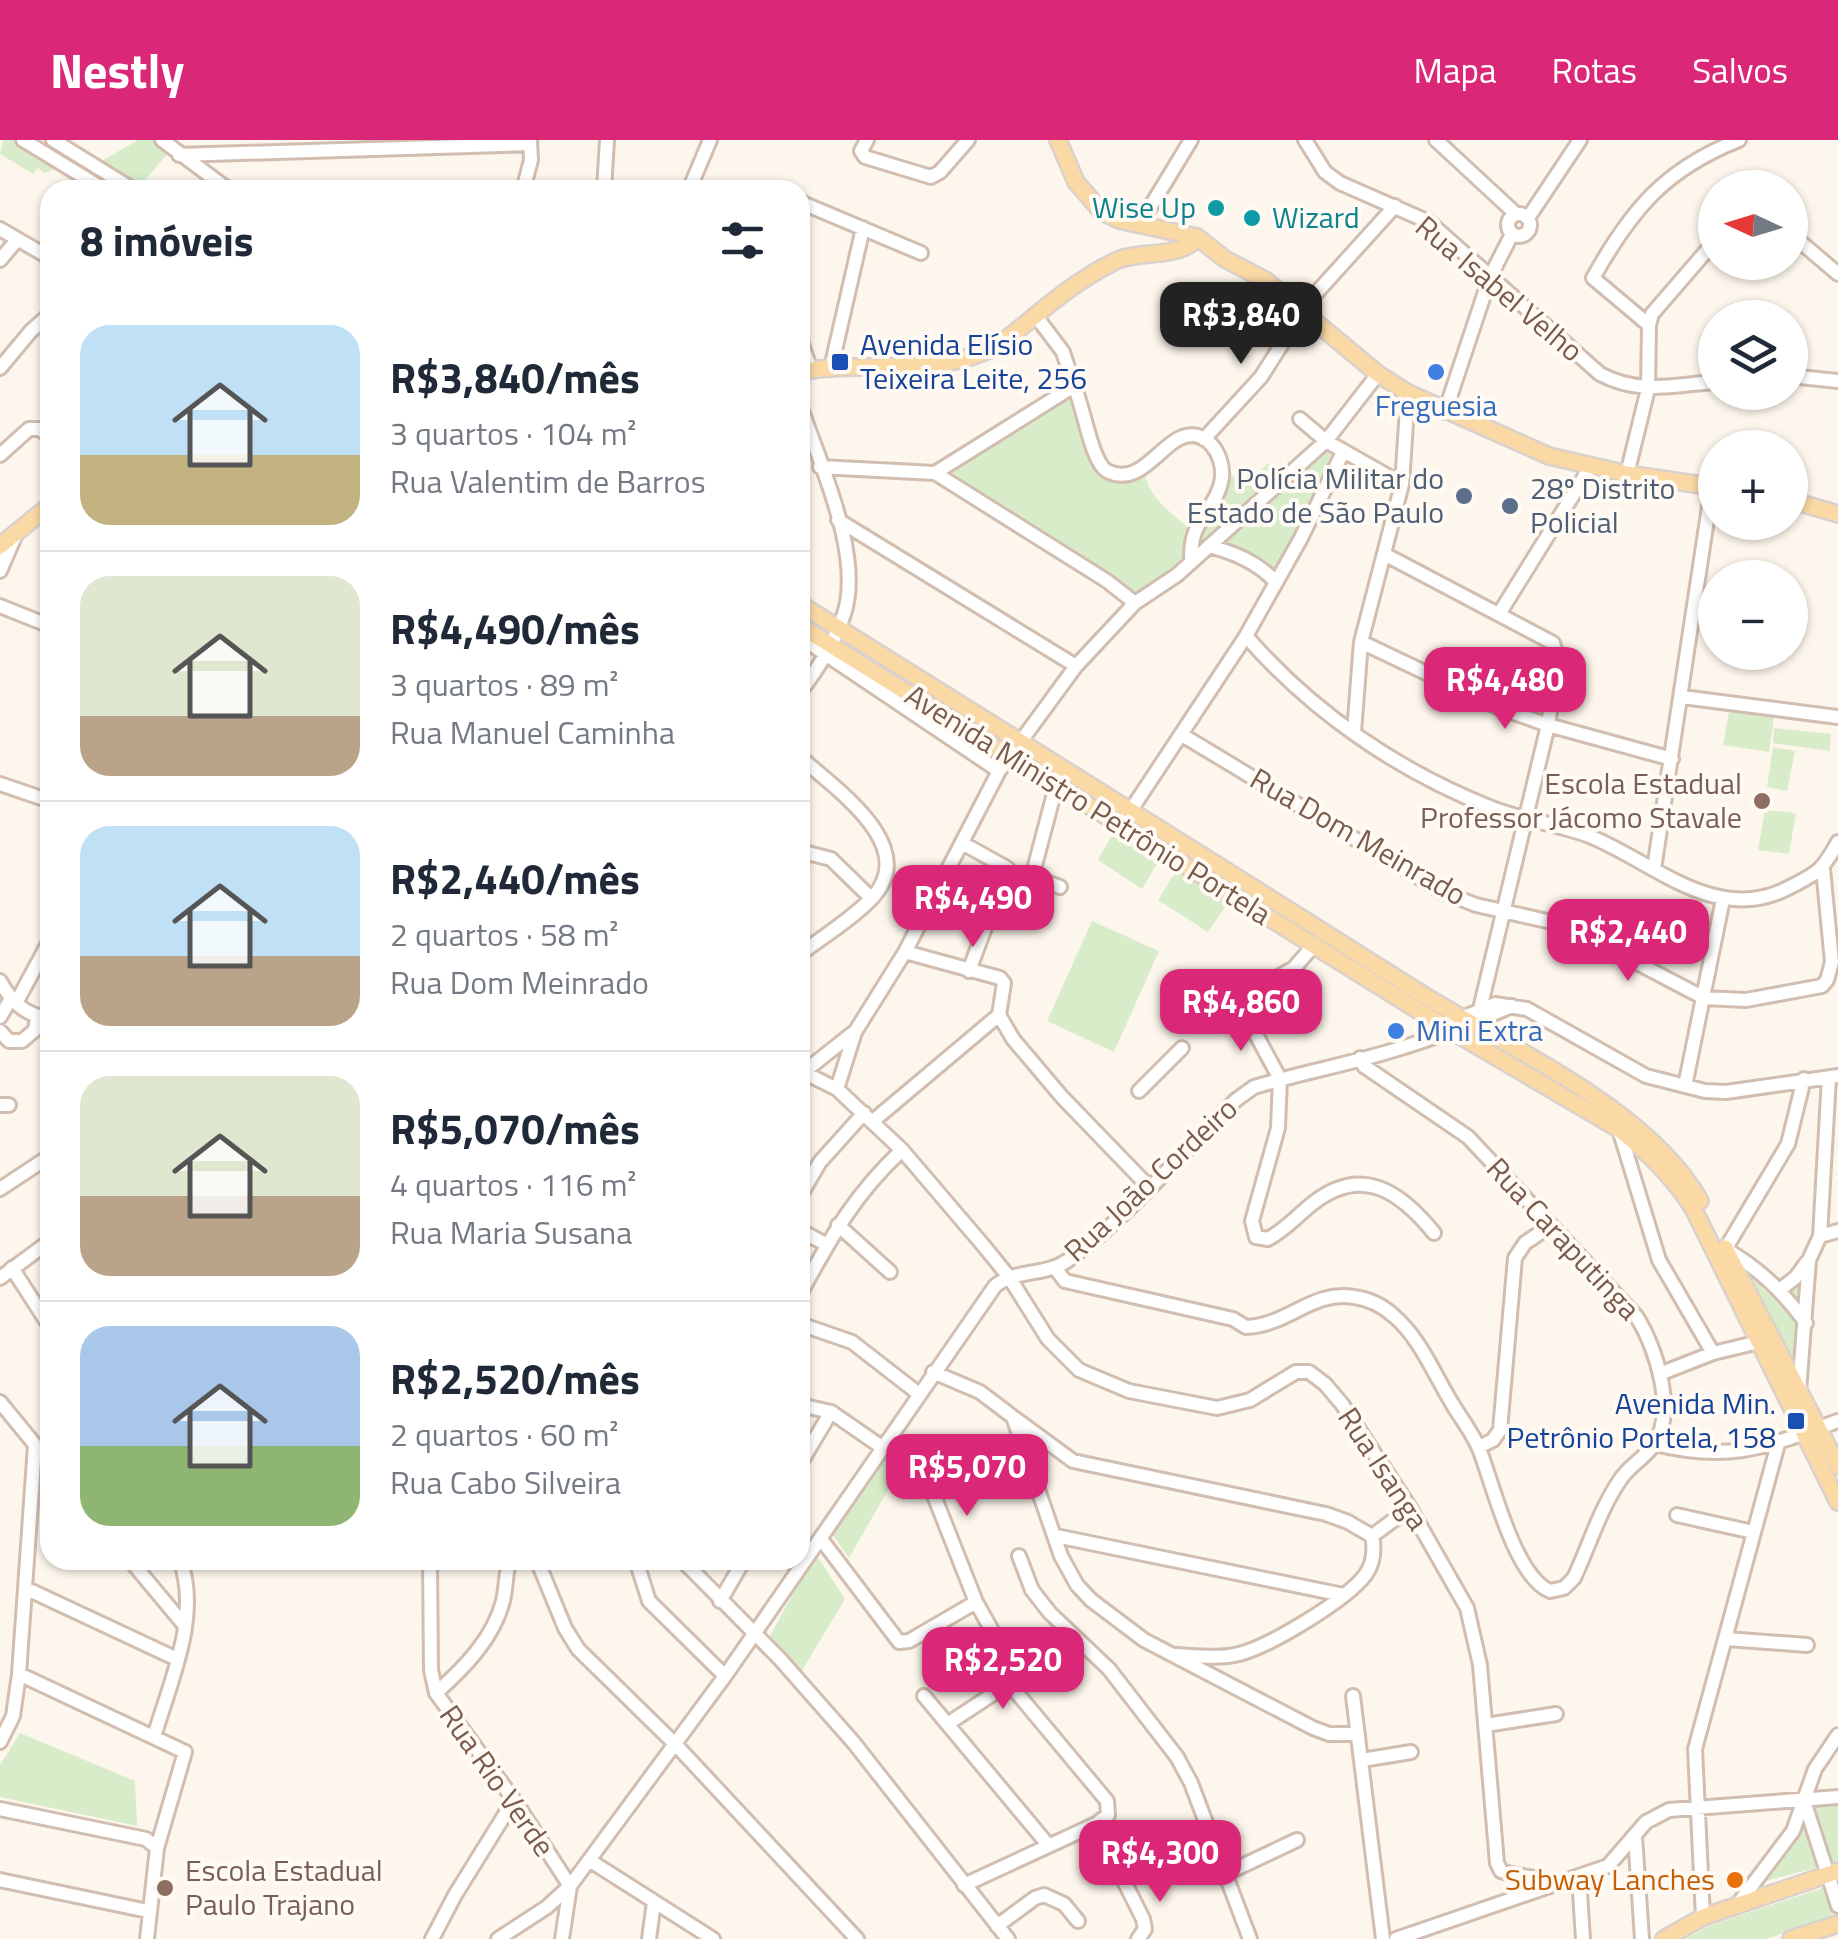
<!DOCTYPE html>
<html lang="pt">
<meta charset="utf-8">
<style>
:root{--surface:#fff;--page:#f2f2f3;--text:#1f2937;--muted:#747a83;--line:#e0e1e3;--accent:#db2777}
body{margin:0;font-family:"Titillium Web",sans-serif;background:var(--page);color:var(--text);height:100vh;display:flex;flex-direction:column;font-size:38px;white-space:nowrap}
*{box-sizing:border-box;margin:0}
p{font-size:32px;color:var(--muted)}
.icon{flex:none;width:55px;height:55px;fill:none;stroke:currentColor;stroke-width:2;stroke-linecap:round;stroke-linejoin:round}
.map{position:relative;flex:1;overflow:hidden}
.side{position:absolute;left:40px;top:40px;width:770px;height:1390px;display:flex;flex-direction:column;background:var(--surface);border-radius:30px;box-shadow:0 2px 8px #0004}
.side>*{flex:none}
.needle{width:65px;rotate:274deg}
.controls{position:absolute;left:1698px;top:30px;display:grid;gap:20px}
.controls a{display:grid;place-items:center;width:110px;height:110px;border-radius:50%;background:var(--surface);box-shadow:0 2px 8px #0004;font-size:50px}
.price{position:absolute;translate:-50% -85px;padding:0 22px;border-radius:20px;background:var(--accent);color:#fff;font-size:32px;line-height:65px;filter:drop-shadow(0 2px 5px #0008)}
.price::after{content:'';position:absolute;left:50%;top:60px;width:30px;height:22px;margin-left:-15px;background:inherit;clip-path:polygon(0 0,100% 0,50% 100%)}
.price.selected{background:#222;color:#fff}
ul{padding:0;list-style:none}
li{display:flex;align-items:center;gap:30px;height:250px;padding:0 40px}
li+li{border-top:2px solid var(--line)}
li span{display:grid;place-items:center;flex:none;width:280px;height:200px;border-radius:30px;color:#555}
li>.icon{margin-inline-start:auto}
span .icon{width:120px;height:120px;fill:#fffc;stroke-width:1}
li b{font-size:42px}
h2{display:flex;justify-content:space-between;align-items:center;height:120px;padding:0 40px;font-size:42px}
header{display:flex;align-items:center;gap:60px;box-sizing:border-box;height:140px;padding:0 50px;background:var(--accent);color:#fff}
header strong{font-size:48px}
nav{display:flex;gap:55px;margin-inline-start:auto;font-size:35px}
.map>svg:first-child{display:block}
.green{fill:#d8ecc9}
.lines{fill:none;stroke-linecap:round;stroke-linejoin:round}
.minor-casing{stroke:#d1beb0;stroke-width:18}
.major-casing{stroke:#dad1cd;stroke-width:20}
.minor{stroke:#fff;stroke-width:12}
.major{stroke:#fbd9a5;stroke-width:15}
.culture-dot{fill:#0f9aa8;stroke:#fffaf3;stroke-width:4}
.transit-dot{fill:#1a4fb4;stroke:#fffaf3;stroke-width:4}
.shop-dot{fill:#3f7fe0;stroke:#fffaf3;stroke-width:4}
.service-dot{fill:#5c6f8a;stroke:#fffaf3;stroke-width:4}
.education-dot{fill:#8d6e63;stroke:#fffaf3;stroke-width:4}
.food-dot{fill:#e8710a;stroke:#fffaf3;stroke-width:4}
.labels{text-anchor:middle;stroke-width:8;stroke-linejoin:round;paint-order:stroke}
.culture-label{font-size:30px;fill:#0d838f;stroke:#fffaf3;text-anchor:end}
.street-label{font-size:30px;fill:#7a5c4d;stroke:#fffaf3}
.transit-label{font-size:30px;fill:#164399;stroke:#fffaf3;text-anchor:start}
.shop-label{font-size:30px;fill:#366cbe;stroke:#fffaf3}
.service-label{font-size:30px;fill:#4e5e75;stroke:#fffaf3;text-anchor:end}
.education-label{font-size:30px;fill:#785e54;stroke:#fffaf3;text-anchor:end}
.food-label{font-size:30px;fill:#c56008;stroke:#fffaf3;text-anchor:end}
</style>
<header>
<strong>Nestly</strong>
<nav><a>Mapa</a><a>Rotas</a><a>Salvos</a></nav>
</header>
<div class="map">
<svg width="1838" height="1799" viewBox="0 0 1838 1799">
<rect width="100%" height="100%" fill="#fdf6ec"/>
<path class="green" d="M3 0H23L63 25 45 33 38 28 33 34 0 14Z
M138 0H155L167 14 142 44 102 21Z
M1074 246 1093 309 1113 333 1144 327C1144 356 1175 376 1195 393L1222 333 1250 342 1268 323 1286 336 1326 301 1343 312 1276 442 1209 406 1135 463 935 333Z
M1729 572 1774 578 1769 612 1723 605Z
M1774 588 1831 594 1830 611 1773 603Z
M1773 607 1795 611 1787 651 1767 647Z
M1765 670 1796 673 1789 714 1758 710Z
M1113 693 1158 722 1142 749 1098 720Z
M1176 731 1227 764 1208 792 1158 760Z
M1092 781 1159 811 1114 912 1047 881Z
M1809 1122 1799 1251 1747 1141V1125L1766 1152 1781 1149Z
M884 1319 900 1329 849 1418 832 1394Z
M815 1413 845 1459 801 1532 769 1498Z
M20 1593 135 1641 137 1686 0 1657V1625Z
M1838 1661V1722L1758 1743 1817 1662Z
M1826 1747 1833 1776 1766 1799H1685L1709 1786Z"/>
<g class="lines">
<defs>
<path id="minor" d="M23 0 105 50
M53 0 134 50
M162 0 229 50
M867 0 861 11 865 17 931 37 940 32 968 0
M1305 0 1325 32 1340 43 1429 82 1600 234C1640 255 1672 245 1715 242
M1436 0 1516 74
M179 15 530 4
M770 49 773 50
M523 50 531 20 530 0
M604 50 607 0
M689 50 710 0
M800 62 921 113
M1508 85a11 11 0 1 1 22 0a11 11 0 1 1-22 0Z
M1528 78 1580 0
M1140 84 1191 0
M0 89 50 118
M1790 93 1838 134
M0 120 17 100
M1035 175 1063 212 1074 246
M1649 185 1593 138C1631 70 1665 29 1739 0
M800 199 811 230
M0 228 31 191 50 174
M831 228 863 88
M1790 236 1838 241
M800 265C819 322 865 418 843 477 834 503 817 530 800 552
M1445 272 1490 137 1512 94
M1300 279 1326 301 1402 344
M1204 299 1261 237 1310 160 1395 66
M0 315 29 289H39L50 296
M820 327 935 333 1074 246C1084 267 1091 322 1107 331 1138 347 1157 309 1180 298 1206 286 1224 315 1222 337 1220 358 1203 373 1195 392 1191 402 1191 412 1191 423
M935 333 1107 441 1135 463
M1627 334 1648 249 1649 185 1652 174 1715 101
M838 380 1076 526
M1209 406C1235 413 1257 422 1276 442
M1384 414 1553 503 1558 519 1548 585 1480 869
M0 431 16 394
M0 466 50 486
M1499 474 1591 326
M1246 496C1312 572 1398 631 1492 668 1523 680 1556 684 1587 695 1653 721 1716 787 1790 747 1819 732 1822 731 1838 702
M800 497 999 631
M1361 502 1500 568 1548 585 1672 619
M1682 557 1838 577
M1354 592 1361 502 1402 344 1408 253
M1182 595 1443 752 1476 765 1565 785 1704 858 1746 860 1822 846 1827 840 1832 822 1823 729
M800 617C834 648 920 705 873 757 852 779 824 796 800 814
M0 644 50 661
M1125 679 1246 496 1301 398 1343 312
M962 703 1007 728 969 831
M800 711 831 719 871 758
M1654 729 1712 347
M1060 747 1032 737 1061 627
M1314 805 1294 828 1241 858 1239 863 1280 939 1278 988 1252 1081 1256 1097 1268 1099C1285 1090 1298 1075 1312 1064 1361 1025 1399 1050 1434 1093
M0 841C10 860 27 878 50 877
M16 863 50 800
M999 875 1013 899 1062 957 1149 1047
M0 877 10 860
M1455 881 1495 864 1527 869 1646 936 1705 951 1726 952 1838 936
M0 891 9 901H22L35 890 37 877
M803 932 837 949 902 1010 983 1105 1009 1137 1048 1199 1079 1230 1129 1251 1217 1268 1250 1260 1296 1232H1309L1325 1244 1342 1264 1410 1368 1467 1468 1480 1525 1497 1723 1501 1731C1519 1738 1537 1736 1555 1743
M800 935 853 893
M1685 946 1723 759
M837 949 855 892 905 812 999 631 1076 526 1135 463 1177 435 1326 301 1378 234
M1139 951 1182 908
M0 965H9
M873 981 999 875 1004 843 1000 838 905 812
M1619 989 1659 1120 1713 1213
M0 1049 50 1016
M800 1056 820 1022 864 973
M838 1085 890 1132
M800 1090 827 1105
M1820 1096 1829 937
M1726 1108 1788 1004 1804 939
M1727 1110C1761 1130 1783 1152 1806 1183
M12 1128 50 1187
M1055 1128 1065 1141 1233 1179 1246 1187C1289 1185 1312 1150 1354 1157 1369 1159 1382 1165 1394 1176 1420 1198 1435 1236 1453 1265 1462 1280 1474 1295 1480 1311 1493 1345 1515 1437 1550 1451L1564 1448 1574 1438C1589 1406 1600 1369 1620 1340 1628 1327 1643 1319 1652 1307 1678 1275 1656 1206 1636 1176L1468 997 1364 926 1360 918
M0 1138 50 1101
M1781 1149 1796 1137 1807 1122
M800 1154C832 1096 853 1056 902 1010
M800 1184 852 1202 919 1254
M933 1232 980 1252 1013 1277 1061 1416 1077 1445 1091 1460 1144 1500 1313 1588 1329 1594H1358
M1662 1233 1713 1213 1759 1202
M1799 1251 1809 1120 1820 1096 1838 1091
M0 1262 50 1323
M800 1265 831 1272 883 1308
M1013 1277 1073 1321 1326 1374 1348 1382 1372 1396C1375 1410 1374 1422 1366 1434 1347 1460 1270 1506 1239 1514 1219 1519 1196 1516 1176 1515
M888 1300 922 1333 931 1348 976 1462 995 1496 994 1516 1002 1535 1107 1661 1108 1675 1096 1684 964 1745
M1655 1304C1731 1323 1768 1306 1838 1281
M1479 1307 1493 1300 1500 1290 1515 1118 1525 1103 1550 1086
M800 1324 831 1272
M1677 1375 1753 1392
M1056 1396 1343 1455
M1372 1396 1410 1368
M821 1399 899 1502 909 1501 976 1462
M1019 1416 1032 1450 1050 1473 1109 1529 1177 1617 1191 1643 1250 1799
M130 1420 185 1486
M430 1420 431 1530 436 1553 514 1660 570 1746 562 1799
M537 1420 565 1488 578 1509 676 1605 857 1799
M636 1420 649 1461 725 1536
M682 1420 780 1519 854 1603 1008 1799
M25 1448 177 1519
M720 1461 744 1420
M1727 1499 1807 1505
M19 1534 185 1612 157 1708 147 1799
M436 1553C464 1528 493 1499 503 1461 506 1448 506 1433 509 1420
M924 1556 1049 1706
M1353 1556 1383 1799
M949 1583 1034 1527
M1486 1585 1556 1574
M154 1597C170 1542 201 1476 180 1420
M0 1602 13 1576 19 1534 35 1305
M1362 1620 1411 1612
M1805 1664 1838 1766
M0 1669 146 1699 157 1708
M1635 1696 1642 1799
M589 1720 713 1799
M1117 1727 1143 1779 1145 1789 1138 1799
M1225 1734 1297 1700
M1579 1737 1583 1799
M0 1740 148 1771
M1738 1764 1793 1691 1815 1629 1838 1595
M1703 1777 1695 1609 1778 1304
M997 1786 1035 1758 1044 1755 1064 1764 1078 1781
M432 1799 455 1755 514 1660
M498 1799 547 1767 570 1746 725 1536 995 1146C1015 1129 1045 1136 1067 1121 1129 1076 1181 1014 1236 960L1254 947C1304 932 1355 923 1404 907 1441 896 1476 881 1512 866
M649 1799 654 1762
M1396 1799 1608 1726 1646 1682 1669 1670 1838 1657"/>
<path id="major" d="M1058 0 1076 42 1102 72 1119 80 1197 97 1225 119 1265 140 1378 234 1408 253 1549 316 1627 334 1715 347
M800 232C860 220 927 236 984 212 1003 204 1019 189 1035 176 1060 155 1088 134 1118 120 1142 110 1182 119 1197 97
M1790 360 1838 374
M0 406 50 365
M800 464C1006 593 1212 721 1417 851 1507 908 1647 967 1700 1061
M800 486 1445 887 1619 989C1648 1012 1673 1037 1693 1068L1838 1362
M1725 1108 1838 1326
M1664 1799 1703 1777 1838 1731
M1791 1799 1838 1784"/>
</defs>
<use href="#minor" class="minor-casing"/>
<use href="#major" class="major-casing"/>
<use href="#minor" class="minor"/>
<use href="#major" class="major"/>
</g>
<g class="culture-dot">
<circle cx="1216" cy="68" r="10"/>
<circle cx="1252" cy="78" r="10"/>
</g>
<g class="transit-dot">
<rect x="830" y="212" width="20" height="20" rx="5"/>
<rect x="1786" y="1271" width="20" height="20" rx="5"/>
</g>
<g class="shop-dot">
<circle cx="1436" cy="232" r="10"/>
<circle cx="1396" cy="891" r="10"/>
</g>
<g class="service-dot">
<circle cx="1464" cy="356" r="10"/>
<circle cx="1510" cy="366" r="10"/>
</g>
<g class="education-dot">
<circle cx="1762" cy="661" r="10"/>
<circle cx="165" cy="1748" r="10"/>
</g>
<circle class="food-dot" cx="1735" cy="1740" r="10"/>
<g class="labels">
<g class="culture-label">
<text x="1196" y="78">Wise Up</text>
<text x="1272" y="88" text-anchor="start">Wizard</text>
</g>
<g class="street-label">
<text transform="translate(1499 149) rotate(40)" y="10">Rua Isabel Velho</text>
<text transform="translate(1088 665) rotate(32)" y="10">Avenida Ministro Petrônio Portela</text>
<text transform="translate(1358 697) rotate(30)" y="10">Rua Dom Meinrado</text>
<text transform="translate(1151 1040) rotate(-43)" y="10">Rua João Cordeiro</text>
<text transform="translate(1563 1099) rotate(47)" y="10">Rua Caraputinga</text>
<text transform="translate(1383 1329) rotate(57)" y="10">Rua Isanga</text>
<text transform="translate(497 1641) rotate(55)" y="10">Rua Rio Verde</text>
</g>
<g class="transit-label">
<text x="860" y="215">Avenida Elísio<tspan x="860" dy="34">Teixeira Leite, 256</tspan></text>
<text x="1776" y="1274" text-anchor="end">Avenida Min.<tspan x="1776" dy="34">Petrônio Portela, 158</tspan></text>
</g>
<g class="shop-label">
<text x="1436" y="276">Freguesia</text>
<text x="1416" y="901" text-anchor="start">Mini Extra</text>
</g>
<g class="service-label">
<text x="1444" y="349">Polícia Militar do<tspan x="1444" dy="34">Estado de São Paulo</tspan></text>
<text x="1530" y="359" text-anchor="start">28º Distrito<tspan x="1530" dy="34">Policial</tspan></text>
</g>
<g class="education-label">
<text x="1742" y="654">Escola Estadual<tspan x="1742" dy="34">Professor Jácomo Stavale</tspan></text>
<text x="185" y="1741" text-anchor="start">Escola Estadual<tspan x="185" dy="34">Paulo Trajano</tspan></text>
</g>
<g class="food-label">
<text x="1715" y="1750">Subway Lanches</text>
</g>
</g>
</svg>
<div class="controls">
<a><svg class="needle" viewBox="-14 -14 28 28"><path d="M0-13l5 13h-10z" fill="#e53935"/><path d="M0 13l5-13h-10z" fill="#747a83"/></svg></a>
<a><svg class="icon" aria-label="layers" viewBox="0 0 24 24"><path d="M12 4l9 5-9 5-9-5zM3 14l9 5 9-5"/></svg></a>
<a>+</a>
<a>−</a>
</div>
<b class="price selected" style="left:1241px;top:227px">R$3,840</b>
<b class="price" style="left:1505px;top:592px">R$4,480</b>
<b class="price" style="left:973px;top:810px">R$4,490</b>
<b class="price" style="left:1628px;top:844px">R$2,440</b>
<b class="price" style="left:1241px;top:914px">R$4,860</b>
<b class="price" style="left:967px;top:1379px">R$5,070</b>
<b class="price" style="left:1003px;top:1572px">R$2,520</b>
<b class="price" style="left:1160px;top:1765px">R$4,300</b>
<section class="side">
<h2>8 imóveis<svg class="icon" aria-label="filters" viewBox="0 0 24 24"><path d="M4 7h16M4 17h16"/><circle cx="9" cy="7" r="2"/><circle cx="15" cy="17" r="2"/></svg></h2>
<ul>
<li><span style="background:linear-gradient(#bfe0f5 65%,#c2b280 0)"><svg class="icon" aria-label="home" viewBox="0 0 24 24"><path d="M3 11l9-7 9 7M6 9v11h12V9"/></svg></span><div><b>R$3,840/mês</b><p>3 quartos · 104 m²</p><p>Rua Valentim de Barros</p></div></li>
<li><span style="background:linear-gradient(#dfe7d0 70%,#b9a48a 0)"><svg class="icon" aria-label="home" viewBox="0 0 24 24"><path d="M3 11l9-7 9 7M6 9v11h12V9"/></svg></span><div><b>R$4,490/mês</b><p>3 quartos · 89 m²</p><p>Rua Manuel Caminha</p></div></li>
<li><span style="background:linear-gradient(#bfe0f5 65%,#b9a48a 0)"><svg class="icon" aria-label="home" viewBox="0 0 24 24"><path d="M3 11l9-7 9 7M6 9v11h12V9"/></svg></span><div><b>R$2,440/mês</b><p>2 quartos · 58 m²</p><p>Rua Dom Meinrado</p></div></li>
<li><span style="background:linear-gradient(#dfe7d0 60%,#b9a48a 0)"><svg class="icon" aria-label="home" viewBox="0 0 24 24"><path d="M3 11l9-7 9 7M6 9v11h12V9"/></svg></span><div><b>R$5,070/mês</b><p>4 quartos · 116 m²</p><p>Rua Maria Susana</p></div></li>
<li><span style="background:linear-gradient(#a9c7e8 60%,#8fb573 0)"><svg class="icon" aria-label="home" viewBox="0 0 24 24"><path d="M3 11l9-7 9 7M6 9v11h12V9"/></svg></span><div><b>R$2,520/mês</b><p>2 quartos · 60 m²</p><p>Rua Cabo Silveira</p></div></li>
</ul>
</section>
</div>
